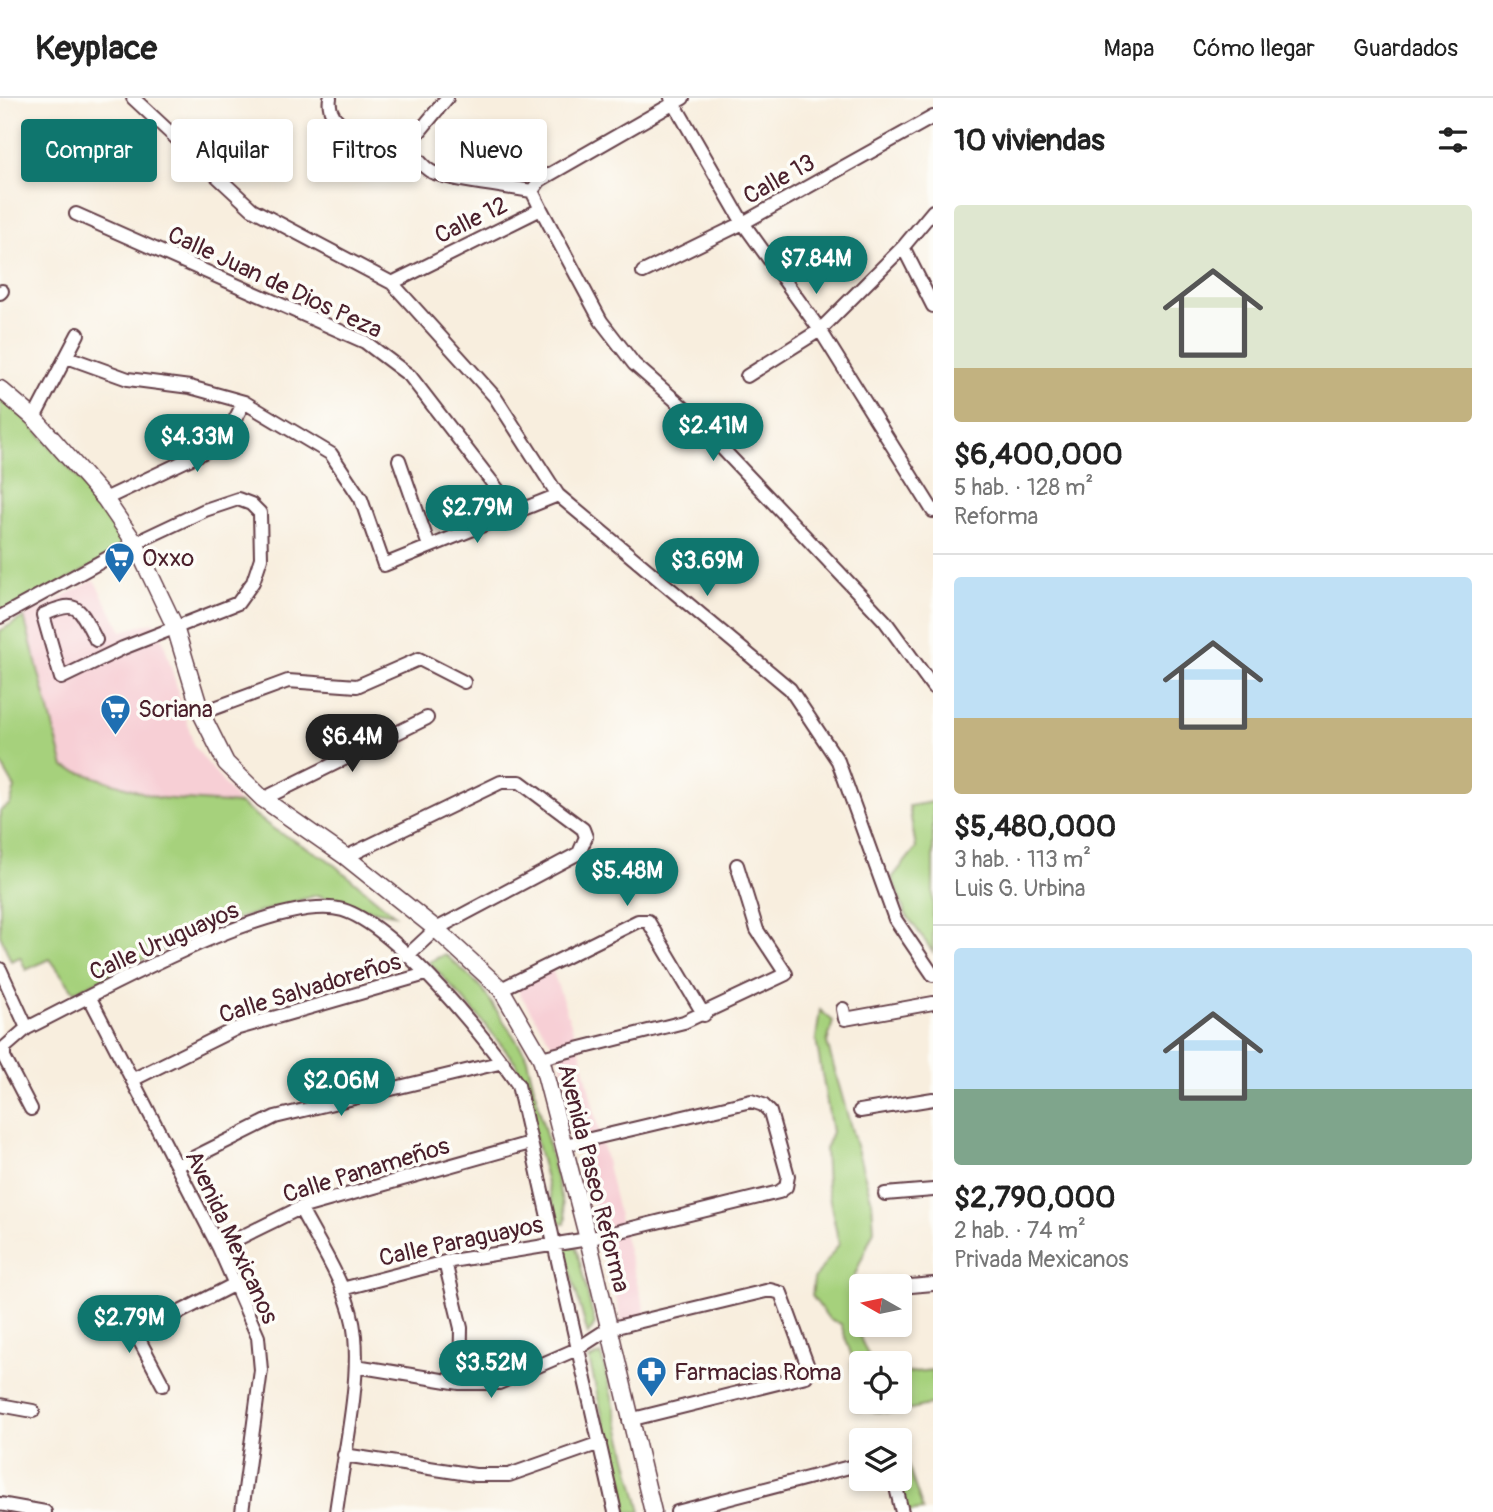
<!DOCTYPE html>
<html lang="es">
<meta charset="utf-8">
<style>
:root{--surface:#fff;--page:#f6f6f6;--text:#222;--muted:#767676;--line:#e0e0e0;--accent:#0f766e}
body{margin:0;font-family:Pangolin,sans-serif;background:var(--page);color:var(--text);height:100vh;display:flex;flex-direction:column;font-size:26px;white-space:nowrap}
*{box-sizing:border-box;margin:0}
p{font-size:23px;color:var(--muted)}
.icon{flex:none;width:38px;height:38px;fill:none;stroke:currentColor;stroke-width:2;stroke-linecap:round;stroke-linejoin:round}
.map{position:relative;flex:1;overflow:hidden}
.side{display:flex;flex-direction:column;background:var(--surface);width:560px}
.side>*{flex:none}
.guide{position:absolute;left:21px;top:21px;width:665px;height:63px;display:flex;gap:14px}
.needle{width:46px;rotate:279deg}
.controls{position:absolute;left:849px;top:1176px;display:grid;gap:14px}
.controls a{display:grid;place-items:center;width:63px;height:63px;border-radius:7px;background:var(--surface);box-shadow:0 4px 10px #0003;font-size:35px}
.price{position:absolute;translate:-50% -60px;padding:0 16px;border-radius:24px;background:var(--accent);color:#fff;font-size:23px;line-height:46px;filter:drop-shadow(0 2px 4px #0008)}
.price::after{content:'';position:absolute;left:50%;top:42px;width:21px;height:16px;margin-left:-10px;background:inherit;clip-path:polygon(0 0,100% 0,50% 100%)}
.price.current{background:#222;color:#fff}
ul{padding:0;list-style:none}
li{display:grid;align-content:center;gap:14px;height:371px;padding:0 21px}
li+li{border-top:2px solid var(--line)}
li span{display:grid;place-items:center;height:217px;border-radius:7px;color:#555}
li>.icon{margin-inline-start:auto}
span .icon{width:126px;height:126px;fill:#fffc;stroke-width:1}
li b{font-size:30px}
h2{display:flex;justify-content:space-between;align-items:center;height:84px;padding:0 21px;font-size:30px}
.pill{padding:0 24px;border-radius:7px;background:var(--surface);box-shadow:0 4px 10px #0003;font-size:24px;line-height:63px}
.pill.current{background:var(--accent);color:#fff}
header{display:flex;align-items:center;gap:42px;box-sizing:border-box;height:98px;padding:0 35px;background:var(--surface);border-bottom:2px solid var(--line)}
header strong{font-size:33px}
nav{display:flex;gap:38px;margin-inline-start:auto;font-size:24px}
main{display:flex;flex:1;min-height:0}
.map>svg:first-child{display:block}
.built{fill:#f7cfd5}
.green{fill:#a6d17c;stroke:#787854;stroke-width:2}
.lines{fill:none;stroke-linecap:round;stroke-linejoin:round}
.minor-casing{stroke:#643e46;stroke-width:16}
.major-casing{stroke:#643e46;stroke-width:19}
.minor{stroke:#fff;stroke-width:12}
.major{stroke:#fff;stroke-width:16}
.labels{text-anchor:middle;stroke-width:7;stroke-linejoin:round;paint-order:stroke}
.street-label{font-size:24px;fill:#4a1f2b;stroke:#fdfcf7}
.poi-label{font-size:24px;fill:#4a1f2b;stroke:#fdfcf7;text-anchor:start}
</style>
<header>
<strong>Keyplace</strong>
<nav><a>Mapa</a><a>Cómo llegar</a><a>Guardados</a></nav>
</header>
<main>
<div class="map">
<svg width="933" height="1414" viewBox="0 0 933 1414">
<rect width="100%" height="100%" fill="#fdfcf7"/>
<filter id="ink" filterUnits="userSpaceOnUse"><feTurbulence type="fractalNoise" baseFrequency=".0143" numOctaves="2"/><feDisplacementMap in="SourceGraphic" scale="14" xChannelSelector="R" yChannelSelector="G"/><feConvolveMatrix kernelMatrix="1 2 1 2 8 2 1 2 1" color-interpolation-filters="sRGB"/></filter>
<filter id="wash" filterUnits="userSpaceOnUse"><feTurbulence type="fractalNoise" baseFrequency=".00686" numOctaves="4" result="noise"/><feDisplacementMap in="SourceGraphic" scale="28" xChannelSelector="R" yChannelSelector="G"/><feGaussianBlur stdDeviation="1.57" result="paint"/><feColorMatrix in="noise" values="0 0 0 0 0 0 0 0 0 0 0 0 0 0 0 0 0 1.4 0 .05"/><feComposite in="paint" operator="in"/></filter>
<g filter="url(#wash)">
<rect width="100%" height="100%" fill="#f8eede"/>
<path class="built" d="M94 482 122 533 153 524 164 545 194 648 240 706 159 700 64 669 24 519Z
M551 868 580 952 623 1135 649 1226 623 1230 559 957 513 885Z"/>
<path class="green" d="M0 291 135 445 0 519Z
M24 519 64 669 159 700 240 706 275 732 327 761 394 816 354 809 317 797 216 827 74 894 50 861 26 872 20 859 11 863 0 837V713L10 706 15 690 0 664V533Z
M933 704V854L905 815 892 780 916 750 909 708Z
M445 856 481 889 526 957 566 1119 565 1126 557 1124 516 965 473 912 429 864Z
M820 912 833 923 827 945 872 1104 874 1132 854 1179 861 1242 872 1265H861V1304H900V1276L933 1272V1306L894 1315 855 1312 852 1259 841 1226 829 1221 812 1198 814 1181 839 1146 827 1088 825 1051 832 1034 816 941Z
M563 1147 576 1149 595 1226 588 1237Z
M601 1256 641 1414H625L589 1261Z
M901 1347 923 1412 906 1414 900 1381Z"/>
</g>
<g filter="url(#ink)">
<g class="lines">
<defs>
<path id="minor" d="M133 0 252 111 392 185 495 299 558 397 790 591 838 663 895 821 933 877
M330 0C324 35 383 39 404 49 415 54 421 69 432 74 457 84 504 88 532 93
M671 0 743 125 820 232 933 413
M406 50 447 0
M541 111 601 223 634 266 684 310 885 523 933 589
M76 116 365 244 410 278 515 414
M903 149 933 208
M643 174 743 125 933 19
M392 185 541 111 532 93 540 82 683 0
M0 195 2 193
M67 259 128 281 190 289 244 304 331 356 361 401 384 467 558 397
M747 278 820 232 903 149 933 113
M34 320 78 236
M399 362 429 448
M105 401 223 345 244 304
M0 519 135 445 205 412 238 401 251 406 260 415 261 460 253 484 238 505 123 550 61 580 43 517C79 500 79 510 96 542
M201 615 288 583 357 588 419 561 464 584
M263 701 427 620
M346 759 501 684H520L583 731 586 739 579 755 436 831 407 858
M0 871 27 930
M501 891 638 823H648L704 917
M90 900 219 1150 258 1239 261 1272 242 1414
M843 911 845 921 933 905
M541 960 684 924 786 876 757 832 737 767
M132 982 235 931 426 876
M31 1011 4 959V950L27 930C93 898 275 793 343 812 395 828 487 941 518 987L615 1414
M860 1013 933 1001
M177 1068 275 1019 503 964
M885 1096 933 1092
M300 1110C321 1150 351 1193 355 1238 360 1290 343 1361 336 1414
M219 1150 300 1110 530 1045
M445 1164 461 1230 460 1285
M900 1189 933 1186
M342 1191 445 1164 588 1141 779 1094 786 1089 788 1078 770 1014 763 1007 751 1003 565 1047
M123 1211 163 1287
M137 1236 235 1186
M356 1268 460 1285H499L577 1251 608 1231 770 1192 781 1195 808 1269 806 1278 629 1322
M0 1307 33 1313
M344 1357 475 1377H509L600 1345
M894 1381 902 1414
M0 1406 45 1414
M677 1414 861 1366"/>
<path id="major" d="M0 291 34 320 105 401 135 445 175 529 201 615 226 665 263 701 346 759 436 831 501 891 541 960 588 1141 653 1414"/>
</defs>
<use href="#minor" class="minor-casing"/>
<use href="#major" class="major-casing"/>
<use href="#minor" class="minor"/>
<use href="#major" class="major"/>
</g>
</g>
<defs>
<symbol id="supermarket-pin" viewBox="-11 -11 22 30"><path d="M0 17L-7.5 6A9.5 9.5 0 1 1 7.5 6Z" fill="#1f6fb2" stroke="#fdfcf7"/><path d="M-6-5.5h2.5l.6 2H6L4.5 2H-2.5L-4.4-4H-6ZM-1.5 3.2a1.3 1.3 0 1 0 .1 0ZM3 3.2a1.3 1.3 0 1 0 .1 0Z" fill="#fff"/></symbol>
<symbol id="pharmacy-pin" viewBox="-11 -11 22 30"><path d="M0 17L-7.5 6A9.5 9.5 0 1 1 7.5 6Z" fill="#1f6fb2" stroke="#fdfcf7"/><path d="M-2-6h4v4h4v4h-4v4h-4v-4h-4v-4h4Z" fill="#fff"/></symbol>
</defs>
<g fill-rule="evenodd">
<use href="#supermarket-pin" x="102" y="442" width="35" height="47"/>
<use href="#supermarket-pin" x="98" y="594" width="35" height="47"/>
<use href="#pharmacy-pin" x="634" y="1256" width="35" height="47"/>
</g>
<g class="labels">
<g class="street-label">
<text transform="translate(779 81) rotate(-29)" y="8">Calle 13</text>
<text transform="translate(471 122) rotate(-26)" y="8">Calle 12</text>
<text transform="translate(275 184) rotate(25)" y="8">Calle Juan de Dios Peza</text>
<text transform="translate(164 843) rotate(-24)" y="8">Calle Uruguayos</text>
<text transform="translate(310 890) rotate(-17)" y="8">Calle Salvadoreños</text>
<text transform="translate(366 1072) rotate(-17)" y="8">Calle Panameños</text>
<text transform="translate(594 1080) rotate(76)" y="8">Avenida Paseo Reforma</text>
<text transform="translate(232 1139) rotate(65)" y="8">Avenida Mexicanos</text>
<text transform="translate(461 1143) rotate(-12)" y="8">Calle Paraguayos</text>
</g>
<g class="poi-label">
<text x="142" y="468">Oxxo</text>
<text x="138" y="619">Soriana</text>
<text x="674" y="1282">Farmacias Roma</text>
</g>
</g>
</svg>
<div class="controls">
<a><svg class="needle" viewBox="-14 -14 28 28"><path d="M0-13l5 13h-10z" fill="#e53935"/><path d="M0 13l5-13h-10z" fill="#767676"/></svg></a>
<a><svg class="icon" aria-label="locate" viewBox="0 0 24 24"><circle cx="12" cy="12" r="6"/><path d="M12 2v4M12 18v4M2 12h4M18 12h4"/></svg></a>
<a><svg class="icon" aria-label="layers" viewBox="0 0 24 24"><path d="M12 4l9 5-9 5-9-5zM3 14l9 5 9-5"/></svg></a>
</div>
<b class="price" style="left:816px;top:198px">$7.84M</b>
<b class="price" style="left:713px;top:365px">$2.41M</b>
<b class="price" style="left:197px;top:376px">$4.33M</b>
<b class="price" style="left:477px;top:447px">$2.79M</b>
<b class="price" style="left:707px;top:500px">$3.69M</b>
<b class="price current" style="left:352px;top:676px">$6.4M</b>
<b class="price" style="left:627px;top:810px">$5.48M</b>
<b class="price" style="left:341px;top:1020px">$2.06M</b>
<b class="price" style="left:129px;top:1257px">$2.79M</b>
<b class="price" style="left:491px;top:1302px">$3.52M</b>
<div class="guide">
<a class="pill current">Comprar</a>
<a class="pill">Alquilar</a>
<a class="pill">Filtros</a>
<a class="pill">Nuevo</a>
</div>
</div>
<section class="side">
<h2>10 viviendas<svg class="icon" aria-label="filters" viewBox="0 0 24 24"><path d="M4 7h16M4 17h16"/><circle cx="9" cy="7" r="2"/><circle cx="15" cy="17" r="2"/></svg></h2>
<ul>
<li><span style="background:linear-gradient(#dfe7d0 75%,#c2b280 0)"><svg class="icon" aria-label="home" viewBox="0 0 24 24"><path d="M3 11l9-7 9 7M6 9v11h12V9"/></svg></span><div><b>$6,400,000</b><p>5 hab. · 128 m²</p><p>Reforma</p></div></li>
<li><span style="background:linear-gradient(#bfe0f5 65%,#c2b280 0)"><svg class="icon" aria-label="home" viewBox="0 0 24 24"><path d="M3 11l9-7 9 7M6 9v11h12V9"/></svg></span><div><b>$5,480,000</b><p>3 hab. · 113 m²</p><p>Luis G. Urbina</p></div></li>
<li><span style="background:linear-gradient(#bfe0f5 65%,#7fa58c 0)"><svg class="icon" aria-label="home" viewBox="0 0 24 24"><path d="M3 11l9-7 9 7M6 9v11h12V9"/></svg></span><div><b>$2,790,000</b><p>2 hab. · 74 m²</p><p>Privada Mexicanos</p></div></li>
</ul>
</section>
</main>
